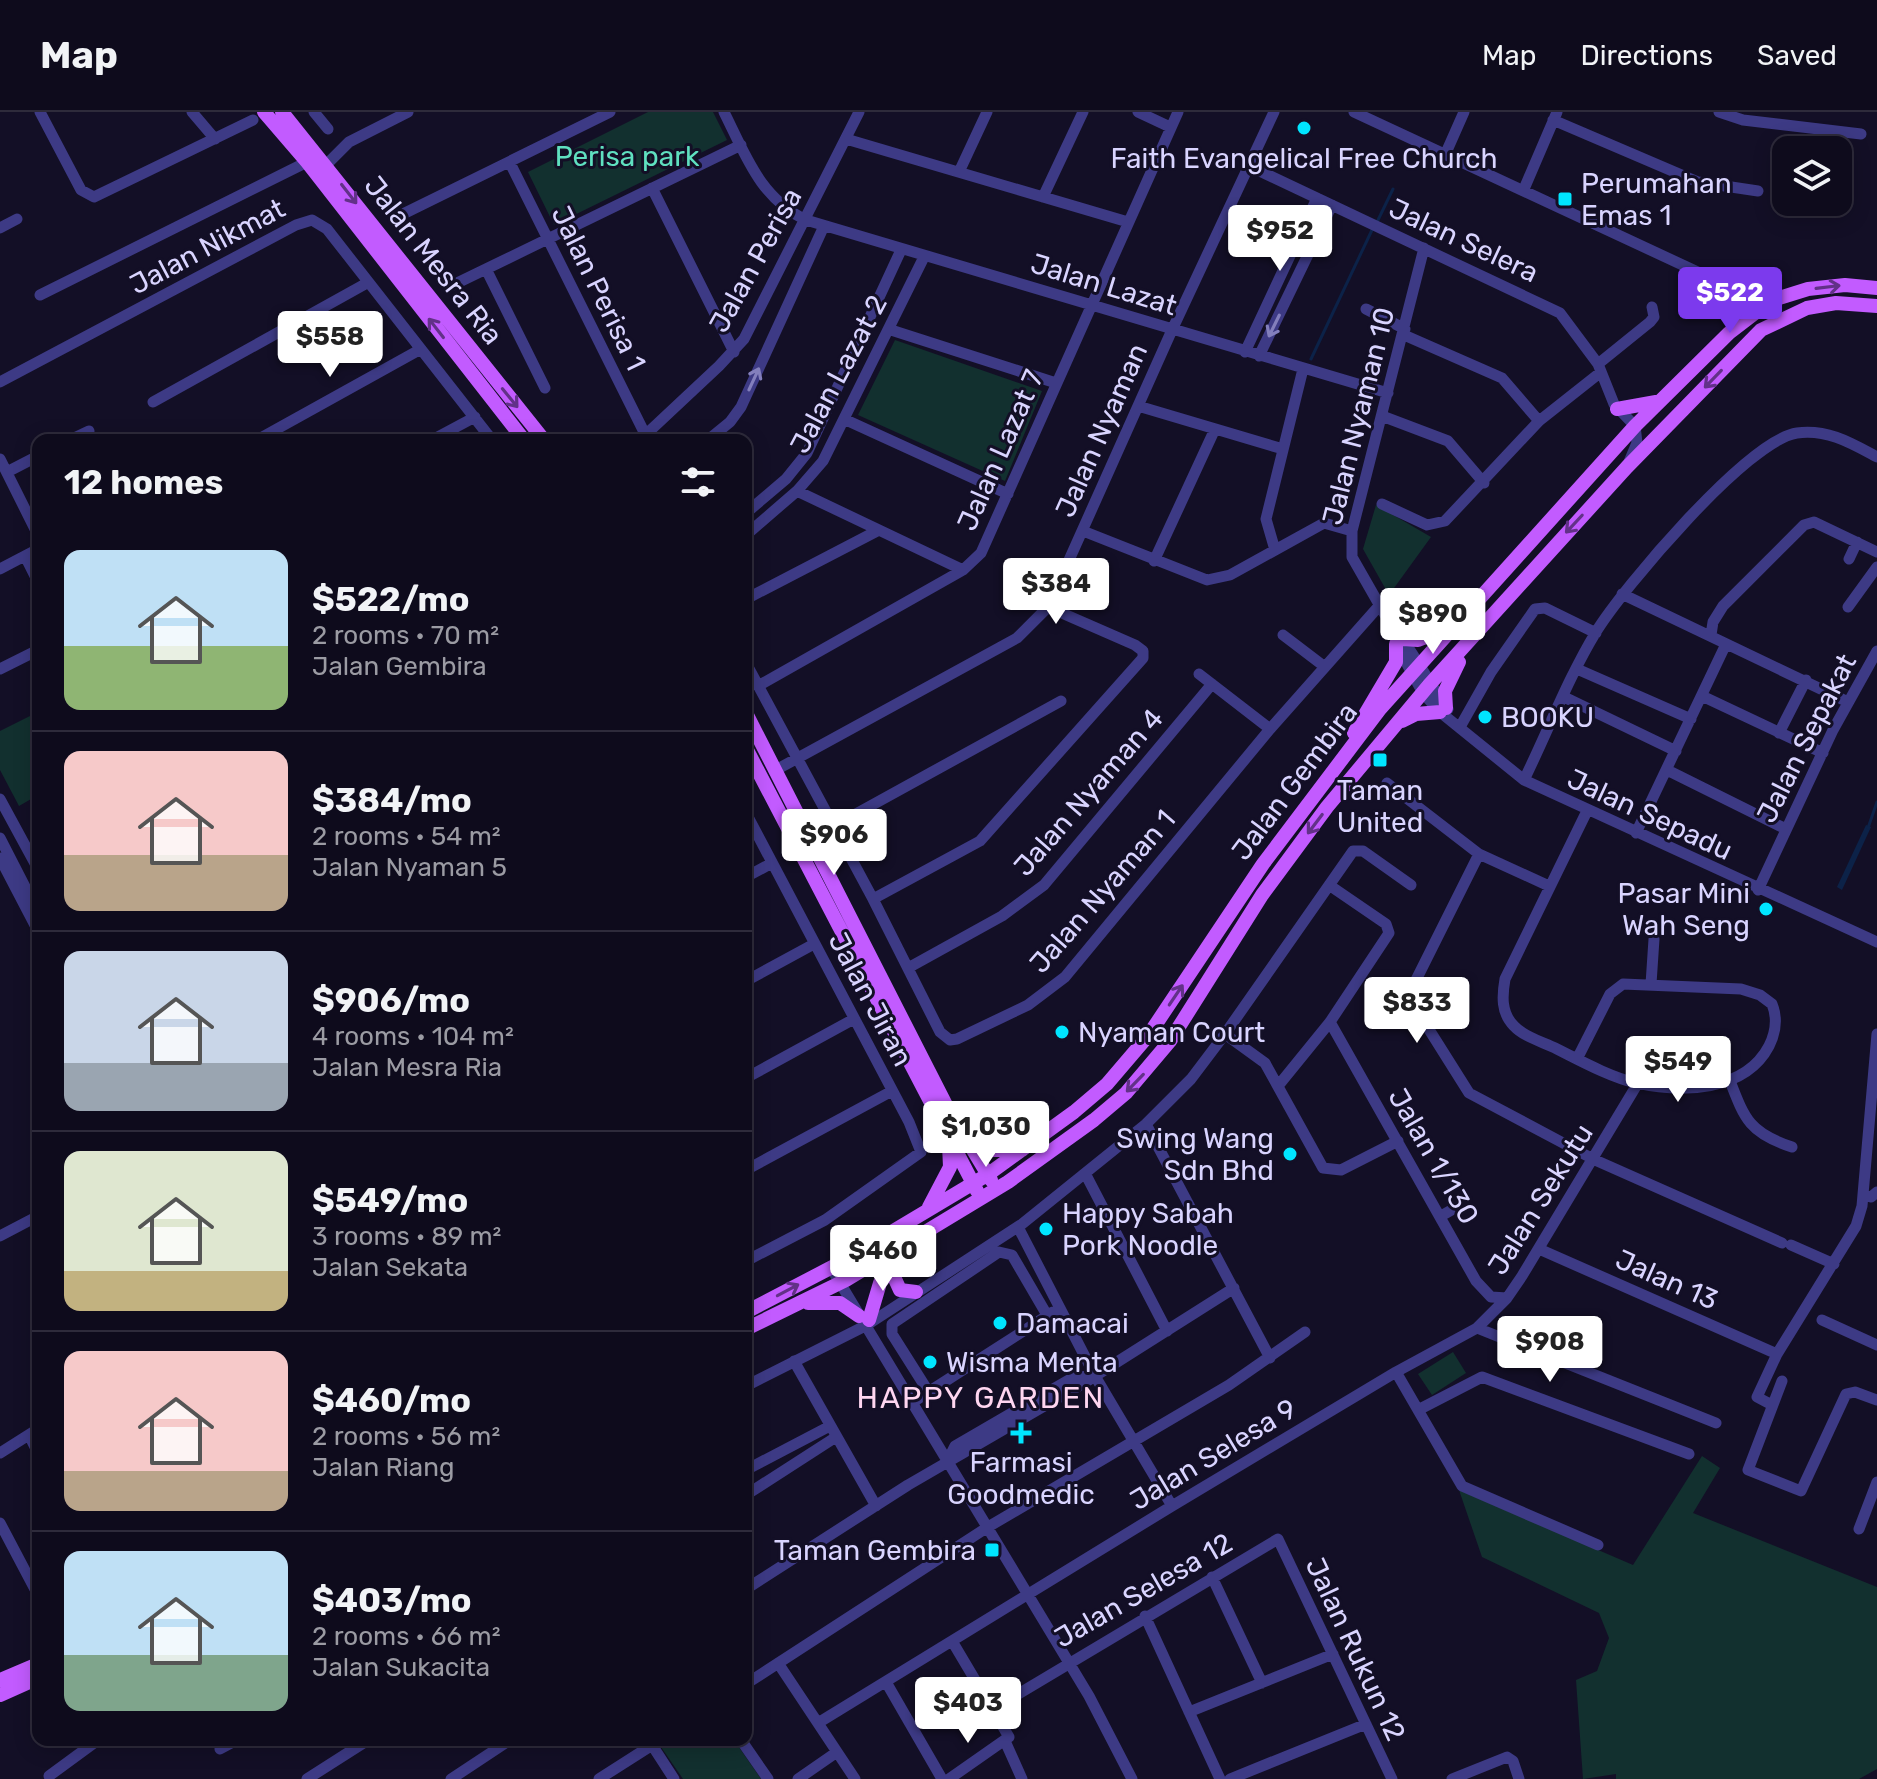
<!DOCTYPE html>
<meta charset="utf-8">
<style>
:root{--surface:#0e0b1c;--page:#1c1929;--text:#f1f3f6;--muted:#9b9ba3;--line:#2e2b3b;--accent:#7c3aed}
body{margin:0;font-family:Rubik,sans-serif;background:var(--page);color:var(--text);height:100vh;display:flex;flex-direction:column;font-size:30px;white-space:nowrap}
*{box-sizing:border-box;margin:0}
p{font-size:26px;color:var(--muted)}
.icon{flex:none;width:44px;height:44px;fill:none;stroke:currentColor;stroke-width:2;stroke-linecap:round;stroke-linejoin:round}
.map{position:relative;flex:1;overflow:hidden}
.side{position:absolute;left:32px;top:322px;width:720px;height:1312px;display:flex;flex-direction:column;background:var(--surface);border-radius:16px;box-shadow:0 4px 20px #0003,0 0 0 2px var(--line)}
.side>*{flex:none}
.buttons{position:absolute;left:1772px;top:24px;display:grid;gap:16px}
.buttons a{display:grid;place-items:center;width:80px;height:80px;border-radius:16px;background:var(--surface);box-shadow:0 4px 20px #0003,0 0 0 2px var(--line);font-size:40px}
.price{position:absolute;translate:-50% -68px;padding:0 18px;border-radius:8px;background:#fff;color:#222;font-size:26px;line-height:52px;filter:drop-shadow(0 2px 4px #0008)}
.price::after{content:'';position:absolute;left:50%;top:48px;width:24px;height:18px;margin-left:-12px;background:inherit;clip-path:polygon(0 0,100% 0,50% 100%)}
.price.current{background:var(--accent);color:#fff}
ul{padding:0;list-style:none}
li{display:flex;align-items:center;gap:24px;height:200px;padding:0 32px}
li+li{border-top:2px solid var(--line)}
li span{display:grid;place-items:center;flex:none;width:224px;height:160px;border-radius:16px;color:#555}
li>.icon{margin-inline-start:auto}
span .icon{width:96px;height:96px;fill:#fffc;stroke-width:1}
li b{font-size:34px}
h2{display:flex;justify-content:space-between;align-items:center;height:96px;padding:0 32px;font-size:34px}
header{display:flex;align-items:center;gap:48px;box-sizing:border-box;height:112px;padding:0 40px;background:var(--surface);border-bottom:2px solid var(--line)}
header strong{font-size:38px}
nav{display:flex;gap:44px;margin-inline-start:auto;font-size:28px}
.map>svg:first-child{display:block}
.green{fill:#12302f}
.water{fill:#0c2248}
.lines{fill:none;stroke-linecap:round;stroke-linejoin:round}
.stream{stroke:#0c2248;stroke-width:3}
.minor{stroke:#3d3a85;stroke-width:11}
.major{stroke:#c25bff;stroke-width:14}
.oneway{stroke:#623188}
.oneway2{stroke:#837fbc}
.poi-dot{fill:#00e5ff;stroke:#130f26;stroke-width:3}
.labels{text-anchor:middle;stroke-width:6;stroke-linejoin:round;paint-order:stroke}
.park-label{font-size:28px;fill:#5fe0c0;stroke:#130f26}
.poi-label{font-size:28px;fill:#d9d4ff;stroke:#130f26;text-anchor:start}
.street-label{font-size:28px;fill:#d9d4ff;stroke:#130f26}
.neighbourhood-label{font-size:30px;letter-spacing:2px;fill:#ffd6f0;stroke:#130f26}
</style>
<header>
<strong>Map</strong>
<nav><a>Map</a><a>Directions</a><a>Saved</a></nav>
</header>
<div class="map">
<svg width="1877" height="1667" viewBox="0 0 1877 1667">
<rect width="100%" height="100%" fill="#130f26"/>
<path class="green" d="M648 0H713L727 28 554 113 528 60Z
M895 228 1042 279 1005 369 858 303Z
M1376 393 1431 425 1389 483 1363 437Z
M38 600V683L19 694 0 658V619Z
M1453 1240 1466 1261 1432 1283 1418 1262Z
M1702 1344 1720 1356 1693 1401 1877 1475V1657L1859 1667H1616V1662L1583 1667 1576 1568 1597 1559 1609 1526 1599 1501 1482 1445 1459 1378 1633 1453Z
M670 1628H734L761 1667H683L661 1635Z"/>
<path class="water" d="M1866 713 1871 715 1842 778 1837 775Z"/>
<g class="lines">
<path class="stream" d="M1378 108 1393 77
M1311 247 1372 118
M1868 716 1877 690"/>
<path class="minor" d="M40 0 81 78 94 85 253 8
M192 0 215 27
M314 0 328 17
M724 0C746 44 760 86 806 108L1388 281
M1138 0 1170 15
M1354 0 1732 176 1779 186
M1719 0 1743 8 1861 22
M1553 8 1698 70 1758 79
M846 27 1128 110
M1445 43 1464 0
M510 51 645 322
M326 53 349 30 408 0
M1249 54 1560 201 1598 252 1614 292 1635 314 1637 331 1629 350
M959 60 987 0
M652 76 734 240
M1524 77 1557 0
M1043 85 1083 0
M405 101 610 0
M0 116 17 107
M1424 136 1352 419V445L1396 522C1408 529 1435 582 1448 597
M486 157 545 276
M453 173 741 33
M1732 176 1743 209
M40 183 307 50
M1366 197 1405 217
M891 218 1056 271
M1404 223 1502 266 1539 309
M1245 240 1317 86
M1259 244 1332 93
M1598 252 1650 210 1654 205 1652 195
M0 270 296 113 312 108 327 117 492 328
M153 290 367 171
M1138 294 1283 337
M1382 304 1448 329 1484 371
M846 308 1008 382
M70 328 89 319
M257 328 421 237
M432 328 475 305
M640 328 719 254 744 227 859 0
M708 328 730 310 741 295 824 114
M0 347 38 423
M7 360 38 344
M797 379 963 458
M1382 392 1427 413 1445 409 1539 309 1601 260
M746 401 786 367 807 341 901 138
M1083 419 1207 468 1230 463 1324 411 1352 419
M746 423 797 379 823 349 924 145
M1275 438 1266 407 1303 257
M25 444 38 470
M1849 447 1857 430
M1154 449 1215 317
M0 457 38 437
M1622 482 1848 590
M746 487 877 419
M1848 495 1877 455
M1396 522V532L1423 581 1440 600 1524 668 1877 830
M1283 523 1325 555
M1711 523 1713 510 1723 494 1804 413 1814 410 1877 440
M746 551 873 787 940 920 950 928 957 927 1028 893 1065 865 1270 617 1379 494
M0 557 38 538
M1577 557 1691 607
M1199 562 1270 617
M758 574 963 458 981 441 1178 0
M1702 584 1823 641
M1564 585 1676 639
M1460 615 1491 560 1535 497 1545 496 1596 521
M1779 621 1806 568
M1667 658 1786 717
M774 659 1017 526 1048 495 1172 218 1274 0
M1524 668C1548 619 1568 566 1596 520 1623 476 1748 328 1797 321 1828 317 1851 331 1877 345
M1387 671 1479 742 1549 774
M0 687 38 757
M746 701 909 1010 921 1040 825 1108 746 1149
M834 714 1061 589
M1636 721 1726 532
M0 726 38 800
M1479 742 1412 876 1418 900 1469 981 1595 1048 1782 1131
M0 746 38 819
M746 765 772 751
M1758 778 1833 618 1877 539
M873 787 980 729 1143 546V539L1135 533 1048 495
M908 856 1002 804 1044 773 1212 572
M746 869 814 832
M1651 872 1654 827
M1330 910 1476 1169 1491 1185 1507 1186
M1225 922 1265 951 1323 1056 1341 1058 1398 1029
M1577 947 1610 882 1623 872 1741 877 1760 883 1772 892C1778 907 1776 920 1769 934 1745 980 1681 981 1636 971 1610 965 1581 949 1557 937 1543 930 1524 925 1514 914 1501 901 1502 884 1505 867L1587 699
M746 966 854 907
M1730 969C1745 1008 1750 1021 1792 1035
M1278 974 1330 910 1389 821 1386 812 1329 773
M1146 1012 1270 1246
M746 1058 892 979
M1086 1063 1167 1219
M1864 1083 1871 1085 1877 1080
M1441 1104 1455 1096
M1018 1115 1095 1264 1172 1394
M0 1124 38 1104
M1791 1133 1834 1152
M1539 1137 1777 1242
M831 1156 1089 1584 1132 1667
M1822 1208 1877 1233
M870 1211 1022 1112 1146 1012 1191 967 1225 922 1353 739H1363L1411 773
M1477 1216 1716 1311
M794 1249 876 1394
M1396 1260 1462 1374 1598 1433
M1782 1269 1748 1358 1801 1379 1846 1282 1855 1280 1877 1288
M746 1274 865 1214
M928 1279 892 1222V1212L999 1140 1012 1143 1047 1203
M916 1288 1053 1200
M1772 1293 1757 1285 1777 1242 1856 1114 1862 1094 1877 922
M1418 1298 1482 1265 1689 1342
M29 1323 38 1341
M0 1341 38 1317
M948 1348 955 1334 1074 1265 1095 1264
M746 1358 830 1314
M746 1383 836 1325
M0 1411 38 1483
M1859 1417 1877 1370
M1212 1465 1262 1571
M746 1477 908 1373 1084 1271 1234 1176
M1145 1504 1220 1667
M778 1551 855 1667
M886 1570 942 1667
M746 1572 988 1415 1229 1273 1305 1220
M993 1597 1278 1427 1392 1667
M1189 1600 1333 1542
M818 1611 1172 1394 1396 1260 1477 1216 1507 1186 1522 1164 1638 971
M741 1628 768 1667
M1005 1629 1022 1667
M652 1633 674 1667
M220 1637 237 1628
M49 1664 98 1628
M307 1667 368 1628
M451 1667 510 1628
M599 1667 660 1628
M798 1667 837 1640
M949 1667 1009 1625 952 1529
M1230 1667 1366 1612
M1452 1667 1507 1645 1513 1649 1519 1667"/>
<path class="major" d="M264 0 307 50 524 328
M282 0 544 328
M1617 297 1656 290
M1403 527 1418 528 1449 516
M1446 596 1445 579 1459 550
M746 601 946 993 991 1068
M1402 609 1416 602 1440 600
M1354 621 1396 550V532
M746 636 977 1079
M966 1027 987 1038H1022
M929 1095 950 1055 949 1033
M890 1156 900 1178 916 1180
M808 1191H840L859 1204
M746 1200 838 1152 987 1063 1074 1000 1107 972 1148 924 1263 752 1380 597 1635 314 1729 221 1759 198 1779 186 1808 177 1845 173 1877 176
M869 1208 880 1171 905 1137
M746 1217 846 1168 1008 1070 1094 1008 1126 981 1170 929 1262 783 1327 695 1429 573 1627 355 1761 218 1807 196 1836 191 1877 194
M0 1568 38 1552
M0 1583 38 1566"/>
</g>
<defs><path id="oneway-shaft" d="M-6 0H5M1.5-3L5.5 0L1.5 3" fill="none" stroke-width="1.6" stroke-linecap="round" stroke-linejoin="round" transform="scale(2)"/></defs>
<g class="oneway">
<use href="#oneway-shaft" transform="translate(349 82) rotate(52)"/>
<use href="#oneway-shaft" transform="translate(1828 175) rotate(-7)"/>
<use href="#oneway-shaft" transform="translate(436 216) rotate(-128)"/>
<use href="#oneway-shaft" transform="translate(1713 267) rotate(134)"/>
<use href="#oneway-shaft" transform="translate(510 286) rotate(51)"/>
<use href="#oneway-shaft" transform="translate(1574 412) rotate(133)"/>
<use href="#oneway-shaft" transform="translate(1315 712) rotate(127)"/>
<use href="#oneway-shaft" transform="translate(1176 883) rotate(-56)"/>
<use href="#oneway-shaft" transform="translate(1135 971) rotate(134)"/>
<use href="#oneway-shaft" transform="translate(788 1178) rotate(-28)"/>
</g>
<g class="oneway2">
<use href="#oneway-shaft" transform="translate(1274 214) rotate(116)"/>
<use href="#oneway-shaft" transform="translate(754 267) rotate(-65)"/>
</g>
<g class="poi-dot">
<circle cx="1304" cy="16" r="8"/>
<rect x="1557" y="79" width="16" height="16" rx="4"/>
<circle cx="1485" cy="605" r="8"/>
<rect x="1372" y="640" width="16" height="16" rx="4"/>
<circle cx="1766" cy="797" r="8"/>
<circle cx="1062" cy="920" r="8"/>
<circle cx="1290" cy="1042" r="8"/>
<circle cx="1046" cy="1117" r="8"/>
<circle cx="1000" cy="1211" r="8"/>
<circle cx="930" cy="1250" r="8"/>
<path d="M1017 1309h8v8h8v8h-8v8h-8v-8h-8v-8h8z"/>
<rect x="984" y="1430" width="16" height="16" rx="4"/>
</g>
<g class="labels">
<g class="park-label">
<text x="627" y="54">Perisa park</text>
</g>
<g class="poi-label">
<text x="1304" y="56" text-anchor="middle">Faith Evangelical Free Church</text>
<text x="1581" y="81">Perumahan<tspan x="1581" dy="32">Emas 1</tspan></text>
<text x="1501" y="615">BOOKU</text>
<text x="1380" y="688" text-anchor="middle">Taman<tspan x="1380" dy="32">United</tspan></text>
<text x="1750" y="791" text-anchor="end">Pasar Mini<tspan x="1750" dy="32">Wah Seng</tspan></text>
<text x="1078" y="930">Nyaman Court</text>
<text x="1274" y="1036" text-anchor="end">Swing Wang<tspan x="1274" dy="32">Sdn Bhd</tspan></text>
<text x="1062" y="1111">Happy Sabah<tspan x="1062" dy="32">Pork Noodle</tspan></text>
<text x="1016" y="1221">Damacai</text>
<text x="946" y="1260">Wisma Menta</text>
<text x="1021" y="1360" text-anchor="middle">Farmasi<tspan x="1021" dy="32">Goodmedic</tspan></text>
<text x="976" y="1448" text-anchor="end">Taman Gembira</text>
</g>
<g class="street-label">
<text transform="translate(1464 128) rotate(25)" y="10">Jalan Selera</text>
<text transform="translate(207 134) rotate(-28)" y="10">Jalan Nikmat</text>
<text transform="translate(434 148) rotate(52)" y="10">Jalan Mesra Ria</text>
<text transform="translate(755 148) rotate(-61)" y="10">Jalan Perisa</text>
<text transform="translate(1104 172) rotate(17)" y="10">Jalan Lazat</text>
<text transform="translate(599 176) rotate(64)" y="10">Jalan Perisa 1</text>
<text transform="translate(838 262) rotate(-62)" y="10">Jalan Lazat 2</text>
<text transform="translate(1358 304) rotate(-76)" y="10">Jalan Nyaman 10</text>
<text transform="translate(1101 318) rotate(-66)" y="10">Jalan Nyaman</text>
<text transform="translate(1000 338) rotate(-66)" y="10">Jalan Lazat 7</text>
<text transform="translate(1806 626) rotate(-63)" y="10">Jalan Sepakat</text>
<text transform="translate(1294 669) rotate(-53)" y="10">Jalan Gembira</text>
<text transform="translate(1088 680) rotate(-49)" y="10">Jalan Nyaman 4</text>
<text transform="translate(1650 702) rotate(25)" y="10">Jalan Sepadu</text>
<text transform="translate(1102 779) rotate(-49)" y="10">Jalan Nyaman 1</text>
<text transform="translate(871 887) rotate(62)" y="10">Jalan Jiran</text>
<text transform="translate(1434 1044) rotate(60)" y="10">Jalan 1/130</text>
<text transform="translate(1540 1087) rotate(-58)" y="10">Jalan Sekutu</text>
<text transform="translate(1667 1167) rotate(24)" y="10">Jalan 13</text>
<text transform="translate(1213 1342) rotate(-31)" y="10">Jalan Selesa 9</text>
<text transform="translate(1143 1478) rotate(-30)" y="10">Jalan Selesa 12</text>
<text transform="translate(1356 1537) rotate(65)" y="10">Jalan Rukun 12</text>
</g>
<g class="neighbourhood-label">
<text x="981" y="1296">HAPPY GARDEN</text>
</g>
</g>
</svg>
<div class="buttons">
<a><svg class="icon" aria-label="layers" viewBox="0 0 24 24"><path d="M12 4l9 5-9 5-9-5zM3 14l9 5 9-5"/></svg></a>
</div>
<b class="price" style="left:1280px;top:161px">$952</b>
<b class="price current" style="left:1730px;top:223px">$522</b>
<b class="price" style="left:330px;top:267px">$558</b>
<b class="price" style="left:1056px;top:514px">$384</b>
<b class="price" style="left:1433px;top:544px">$890</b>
<b class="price" style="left:834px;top:765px">$906</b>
<b class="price" style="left:1417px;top:933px">$833</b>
<b class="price" style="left:1678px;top:992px">$549</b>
<b class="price" style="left:986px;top:1057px">$1,030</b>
<b class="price" style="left:883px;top:1181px">$460</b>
<b class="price" style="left:1550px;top:1272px">$908</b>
<b class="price" style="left:968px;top:1633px">$403</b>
<section class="side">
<h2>12 homes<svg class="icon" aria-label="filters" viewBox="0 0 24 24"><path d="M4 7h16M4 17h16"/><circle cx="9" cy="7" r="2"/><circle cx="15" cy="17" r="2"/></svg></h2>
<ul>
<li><span style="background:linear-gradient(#bfe0f5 60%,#8fb573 0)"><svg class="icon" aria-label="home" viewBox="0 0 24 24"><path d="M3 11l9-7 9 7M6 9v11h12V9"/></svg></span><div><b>$522/mo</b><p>2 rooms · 70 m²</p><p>Jalan Gembira</p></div></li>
<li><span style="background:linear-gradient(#f6c9c9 65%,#b9a48a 0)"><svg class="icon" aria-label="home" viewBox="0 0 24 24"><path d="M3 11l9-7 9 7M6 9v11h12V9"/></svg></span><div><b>$384/mo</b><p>2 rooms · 54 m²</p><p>Jalan Nyaman 5</p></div></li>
<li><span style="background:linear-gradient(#c9d6e8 70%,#9aa5b1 0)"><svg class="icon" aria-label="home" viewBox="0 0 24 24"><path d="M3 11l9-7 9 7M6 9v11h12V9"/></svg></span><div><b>$906/mo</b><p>4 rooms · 104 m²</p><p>Jalan Mesra Ria</p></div></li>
<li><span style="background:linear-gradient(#dfe7d0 75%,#c2b280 0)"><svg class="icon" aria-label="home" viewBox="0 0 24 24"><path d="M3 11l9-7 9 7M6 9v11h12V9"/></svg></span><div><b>$549/mo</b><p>3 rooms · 89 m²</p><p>Jalan Sekata</p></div></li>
<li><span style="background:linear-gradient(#f6c9c9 75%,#b9a48a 0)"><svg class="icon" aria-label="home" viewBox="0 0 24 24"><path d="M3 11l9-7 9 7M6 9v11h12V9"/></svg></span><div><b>$460/mo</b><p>2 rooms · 56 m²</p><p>Jalan Riang</p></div></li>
<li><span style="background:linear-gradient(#bfe0f5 65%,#7fa58c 0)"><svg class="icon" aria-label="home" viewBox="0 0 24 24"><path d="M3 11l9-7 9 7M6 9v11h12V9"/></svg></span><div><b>$403/mo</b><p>2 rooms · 66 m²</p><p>Jalan Sukacita</p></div></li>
</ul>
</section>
</div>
